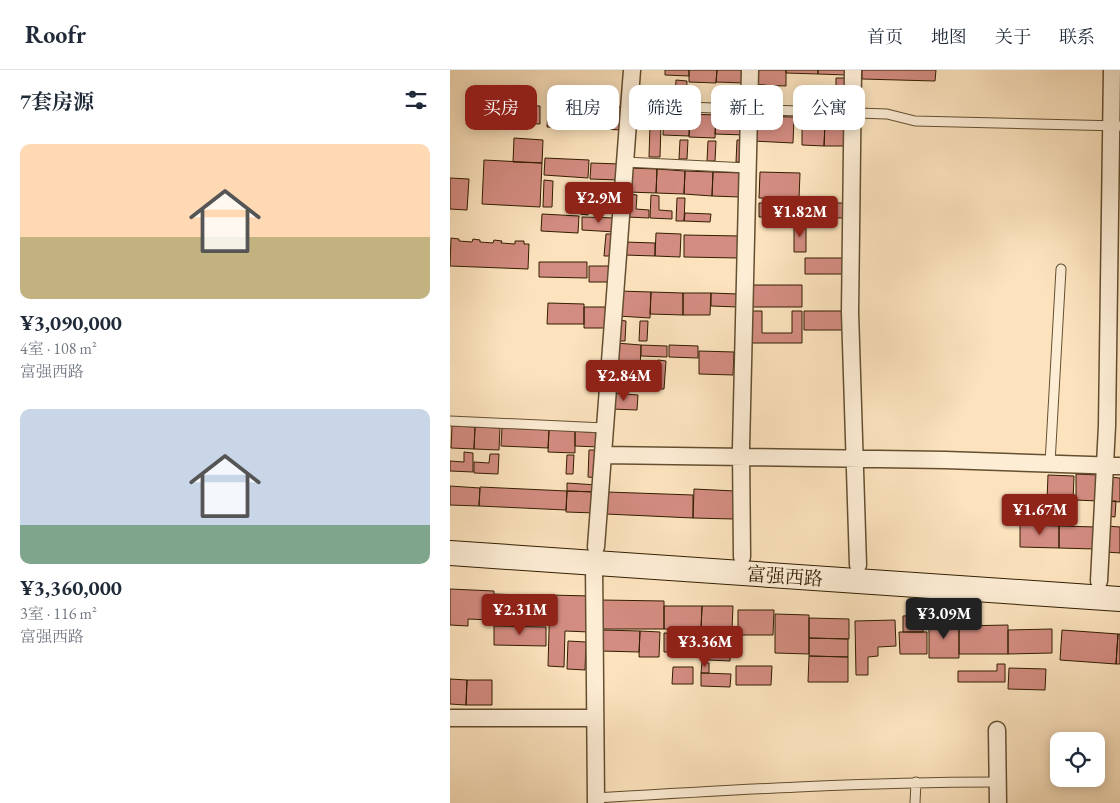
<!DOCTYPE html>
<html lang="zh">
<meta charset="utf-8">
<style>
:root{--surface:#fff;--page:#f2f2f3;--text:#1f2937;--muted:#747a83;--line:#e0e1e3;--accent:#8f2418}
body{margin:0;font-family:"EB Garamond","Noto Serif SC",serif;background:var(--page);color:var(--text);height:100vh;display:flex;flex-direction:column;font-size:19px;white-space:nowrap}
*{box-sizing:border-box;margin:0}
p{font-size:16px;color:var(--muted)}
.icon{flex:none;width:28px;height:28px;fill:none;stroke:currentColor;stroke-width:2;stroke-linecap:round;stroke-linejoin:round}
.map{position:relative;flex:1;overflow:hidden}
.panel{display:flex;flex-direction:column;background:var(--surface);width:450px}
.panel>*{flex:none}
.banner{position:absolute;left:15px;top:15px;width:475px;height:45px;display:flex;gap:10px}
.controls{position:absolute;left:600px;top:662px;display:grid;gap:10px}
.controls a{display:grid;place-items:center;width:55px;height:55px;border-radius:10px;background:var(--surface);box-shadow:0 2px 12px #0003;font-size:25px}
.price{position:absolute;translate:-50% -42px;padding:0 11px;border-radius:5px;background:var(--accent);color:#fff;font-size:16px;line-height:32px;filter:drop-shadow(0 1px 2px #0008)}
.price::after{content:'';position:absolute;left:50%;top:30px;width:15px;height:11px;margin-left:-8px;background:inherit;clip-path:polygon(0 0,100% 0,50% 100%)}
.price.current{background:#222;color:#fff}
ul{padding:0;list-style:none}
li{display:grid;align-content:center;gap:10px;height:265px;padding:0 20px}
li span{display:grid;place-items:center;height:155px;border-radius:10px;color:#555}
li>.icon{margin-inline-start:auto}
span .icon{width:90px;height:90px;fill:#fffc;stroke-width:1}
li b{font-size:21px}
h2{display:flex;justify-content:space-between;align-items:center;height:60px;padding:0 20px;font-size:21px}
.chip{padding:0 18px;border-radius:10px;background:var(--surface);box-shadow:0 2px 12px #0003;font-size:18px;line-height:45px}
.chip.current{background:var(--accent);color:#fff}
header{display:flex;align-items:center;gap:30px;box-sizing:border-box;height:70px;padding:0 25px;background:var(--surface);border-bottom:1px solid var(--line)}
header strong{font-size:24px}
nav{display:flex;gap:28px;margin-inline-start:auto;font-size:18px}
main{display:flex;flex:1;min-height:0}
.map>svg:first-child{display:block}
.building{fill:#d38c81;stroke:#321e00}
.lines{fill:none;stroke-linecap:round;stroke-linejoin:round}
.service-casing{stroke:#644f30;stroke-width:11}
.minor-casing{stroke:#644f30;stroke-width:19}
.secondary-casing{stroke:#321e00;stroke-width:26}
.service{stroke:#fdedd5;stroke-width:9}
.minor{stroke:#fdedd5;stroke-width:16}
.secondary{stroke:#fdedd5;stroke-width:24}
.labels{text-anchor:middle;stroke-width:5;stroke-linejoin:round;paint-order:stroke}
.street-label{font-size:19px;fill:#321e00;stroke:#fdedd5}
</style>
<header>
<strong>Roofr</strong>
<nav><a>首页</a><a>地图</a><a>关于</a><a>联系</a></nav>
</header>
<main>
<section class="panel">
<h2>7套房源<svg class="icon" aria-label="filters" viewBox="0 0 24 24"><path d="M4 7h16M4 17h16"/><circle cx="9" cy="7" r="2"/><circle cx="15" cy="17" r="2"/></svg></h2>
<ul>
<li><span style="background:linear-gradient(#ffd9b3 60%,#c2b280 0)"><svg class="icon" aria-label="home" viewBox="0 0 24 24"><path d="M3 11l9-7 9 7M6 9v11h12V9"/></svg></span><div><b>¥3,090,000</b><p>4室 · 108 m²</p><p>富强西路</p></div></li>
<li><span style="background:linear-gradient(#c9d6e8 75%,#7fa58c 0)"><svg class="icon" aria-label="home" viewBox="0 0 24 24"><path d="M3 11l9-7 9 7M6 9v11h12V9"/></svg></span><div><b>¥3,360,000</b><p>3室 · 116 m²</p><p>富强西路</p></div></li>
</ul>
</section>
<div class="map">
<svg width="670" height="733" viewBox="0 0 670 733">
<rect width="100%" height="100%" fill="#fce3be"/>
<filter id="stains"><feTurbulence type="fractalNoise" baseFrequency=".004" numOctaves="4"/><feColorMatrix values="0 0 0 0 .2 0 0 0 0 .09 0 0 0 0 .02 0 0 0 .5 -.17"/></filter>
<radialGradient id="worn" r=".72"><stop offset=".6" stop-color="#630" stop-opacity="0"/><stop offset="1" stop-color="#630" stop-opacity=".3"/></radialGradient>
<path class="building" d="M215 0H239V6L215 5Z
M239 0H267L266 13 239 12Z
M267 0H296L295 13 266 12Z
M307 0H336V16L306 15Z
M336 0H368V4L336 3Z
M368 0H397L396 5 368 4Z
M412 0H486L485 11 412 9Z
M386 8H398L397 32H386Z
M226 10 237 11 236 31H225Z
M306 15H315L314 33H305Z
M109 26H123L122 58 97 57 98 38H108Z
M22 34 65 35 64 56 21 55Z
M123 34 150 36 149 59 122 58Z
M65 35 90 36V54L64 53Z
M150 36 174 37 173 60 149 59Z
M184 39 212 41 211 55 183 54Z
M214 43 240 44 239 66 213 65Z
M240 44 266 45 265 68 239 67Z
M266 45 296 47 295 65 265 64Z
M304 46 344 47 343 73 303 71Z
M352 53H375L374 76 352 75Z
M375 53H398V76H374Z
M200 55H211L210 87H199Z
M64 68 93 70 92 93 63 92Z
M230 70H238L237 89H229Z
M287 70H294L293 92H286Z
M258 71H266L265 91H257Z
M95 88 139 90 138 108 94 105Z
M34 90 92 93 90 137 32 134Z
M141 93 170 94 169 110 140 109Z
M179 98 207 99 206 123 178 122Z
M207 99 235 101 234 124 206 123Z
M235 101 263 102 262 126 234 124Z
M263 102 291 103 290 127 262 126Z
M310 102 350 103 349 129 309 128Z
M0 108 19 109 17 140 0 139Z
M94 110 103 111 102 137H93Z
M131 113 140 114 138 145 130 144Z
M159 113H168L166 138H157Z
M178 124 187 125 186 139 199 140V148L177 147Z
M201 125 209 126V140L222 141V149L200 148Z
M227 128H235L234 151H226Z
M309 133H395L394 148 309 147Z
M235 143 261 144 260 152 234 151Z
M92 144 129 146 128 163 91 161Z
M132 147 166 148 165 162 132 160Z
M344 154H356V182H344Z
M206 163 231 164 230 187 205 186Z
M156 164H164L163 186H154Z
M234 165 290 166 289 188 234 187Z
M1 168 9 169V171L22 172 23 169 30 170V172L43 173 44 170 52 171 51 173 65 174V171H74V174H79L78 199 0 196Z
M175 172 205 173V186L174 185Z
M355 188H395V204H355Z
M89 192H137V208L89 207Z
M139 196H161V212H139Z
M300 215H352V237H300Z
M169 221 201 222 200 248 168 246Z
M201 222 233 223V245L200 244Z
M233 223H261L260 245H233Z
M261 223 288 224V237L261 236Z
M98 233 134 234V254H97Z
M134 237H157L156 258H134Z
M302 241H312V263H342V241H352V273H302Z
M354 241H395V260H354Z
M168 250 176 251 175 271H167Z
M190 251H198L197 271H189Z
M166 273 191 275 190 300 165 298Z
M191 275 217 276V287L191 286Z
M219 275 248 276V288L219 287Z
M249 281 284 282 283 305 249 304Z
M208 290 216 291 214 319H206Z
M180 302H188L187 317 179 316Z
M162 323 188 325 187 340 161 339Z
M2 356 25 357 24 379 1 378Z
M25 357 50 358 49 380 24 379Z
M52 358 99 360 98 378 51 376Z
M99 360 125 361V383L98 382Z
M125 361 150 363 149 377 125 376Z
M139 380H149L148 408 138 407Z
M14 382 23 383V402L0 401V391L14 392Z
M40 384H49L48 404 24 403V392L39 393Z
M117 385H124L123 404H116Z
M626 404 648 405V431L626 430Z
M598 405 624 406 623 431 597 430Z
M658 407 670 408V432L658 431Z
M117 413 147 415 146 422 117 421Z
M0 416 30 418 29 436 0 435Z
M30 417 117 421 116 440 29 436Z
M244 419 285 421 284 449 243 448Z
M117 421 146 422 145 443 116 442Z
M157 422 243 425V448L156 444Z
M658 431H666L665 447 657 446Z
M570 455 609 456V478L570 477Z
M609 456 646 457 645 479 609 478Z
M657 456 670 457V483L656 482Z
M0 519 44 521 43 550 18 549V556L0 555Z
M44 524 100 526 99 550 43 548Z
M100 525 140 526 139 562 115 561 114 597 98 596Z
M151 530 214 531V559H151Z
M214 536H252L251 560 214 559Z
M252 536H283L282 560H251Z
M288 540H324L323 565H288Z
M325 544 359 545V584L325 583Z
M473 545V562H453V546Z
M359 548 399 549V569L359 568Z
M445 550 446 576 428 577V586L418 587V605H406L405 551Z
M479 552H509V588H479Z
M558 555V584H509V556Z
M44 556 96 557V576L44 575Z
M602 559V583L558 584V560Z
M151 560 190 561 189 582 151 581Z
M612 560 668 564 666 594 610 590Z
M190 561 210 562 209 587H189Z
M449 562H477V584H450Z
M214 563 251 564 250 582H214Z
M668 564H670V594H666Z
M259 565 281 566 280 591 259 590Z
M359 568 398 569V587L359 586Z
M118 571 136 572 135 600 117 599Z
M359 586 398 587V612H358Z
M252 592 259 593V603H251Z
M547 594H555V612H508V601H547Z
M286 596H322L321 615H286Z
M223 597H243V614H222Z
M559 598 596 599 595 620 558 619Z
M251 603 281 604 280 617 251 616Z
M0 609 17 610 16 635 0 634Z
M17 610H42V635H16Z"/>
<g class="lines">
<defs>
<path id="service" d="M179 35 437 44 465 51 670 56
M175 92 298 98
M0 351 155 358
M600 393 611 199
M146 728C280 720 413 712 548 712
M465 733 466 712"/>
<path id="minor" d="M403 0 400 242 408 495
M153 385 495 390 670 396
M146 477 182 0
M292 487 291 378 300 0
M144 493 146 733
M649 511 657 356 662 0
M0 648H145
M547 660 548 733"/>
<path id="secondary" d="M0 483 670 529"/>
</defs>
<use href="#service" class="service-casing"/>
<use href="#minor" class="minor-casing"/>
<use href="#secondary" class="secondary-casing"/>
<use href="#service" class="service"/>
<use href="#minor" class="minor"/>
<use href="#secondary" class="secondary"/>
</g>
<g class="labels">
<g class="street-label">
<text transform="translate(335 506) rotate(4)" y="7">富强西路</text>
</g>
</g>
<rect width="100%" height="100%" filter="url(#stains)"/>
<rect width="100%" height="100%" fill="url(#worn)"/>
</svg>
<div class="controls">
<a><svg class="icon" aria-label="locate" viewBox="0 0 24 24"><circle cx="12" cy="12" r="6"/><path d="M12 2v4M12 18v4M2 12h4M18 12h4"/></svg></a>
</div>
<b class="price" style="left:149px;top:154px">¥2.9M</b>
<b class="price" style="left:350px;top:168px">¥1.82M</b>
<b class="price" style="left:174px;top:332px">¥2.84M</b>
<b class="price" style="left:590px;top:466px">¥1.67M</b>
<b class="price" style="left:70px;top:566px">¥2.31M</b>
<b class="price current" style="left:494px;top:570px">¥3.09M</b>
<b class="price" style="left:255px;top:598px">¥3.36M</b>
<div class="banner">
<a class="chip current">买房</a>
<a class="chip">租房</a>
<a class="chip">筛选</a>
<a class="chip">新上</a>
<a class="chip">公寓</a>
</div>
</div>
</main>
